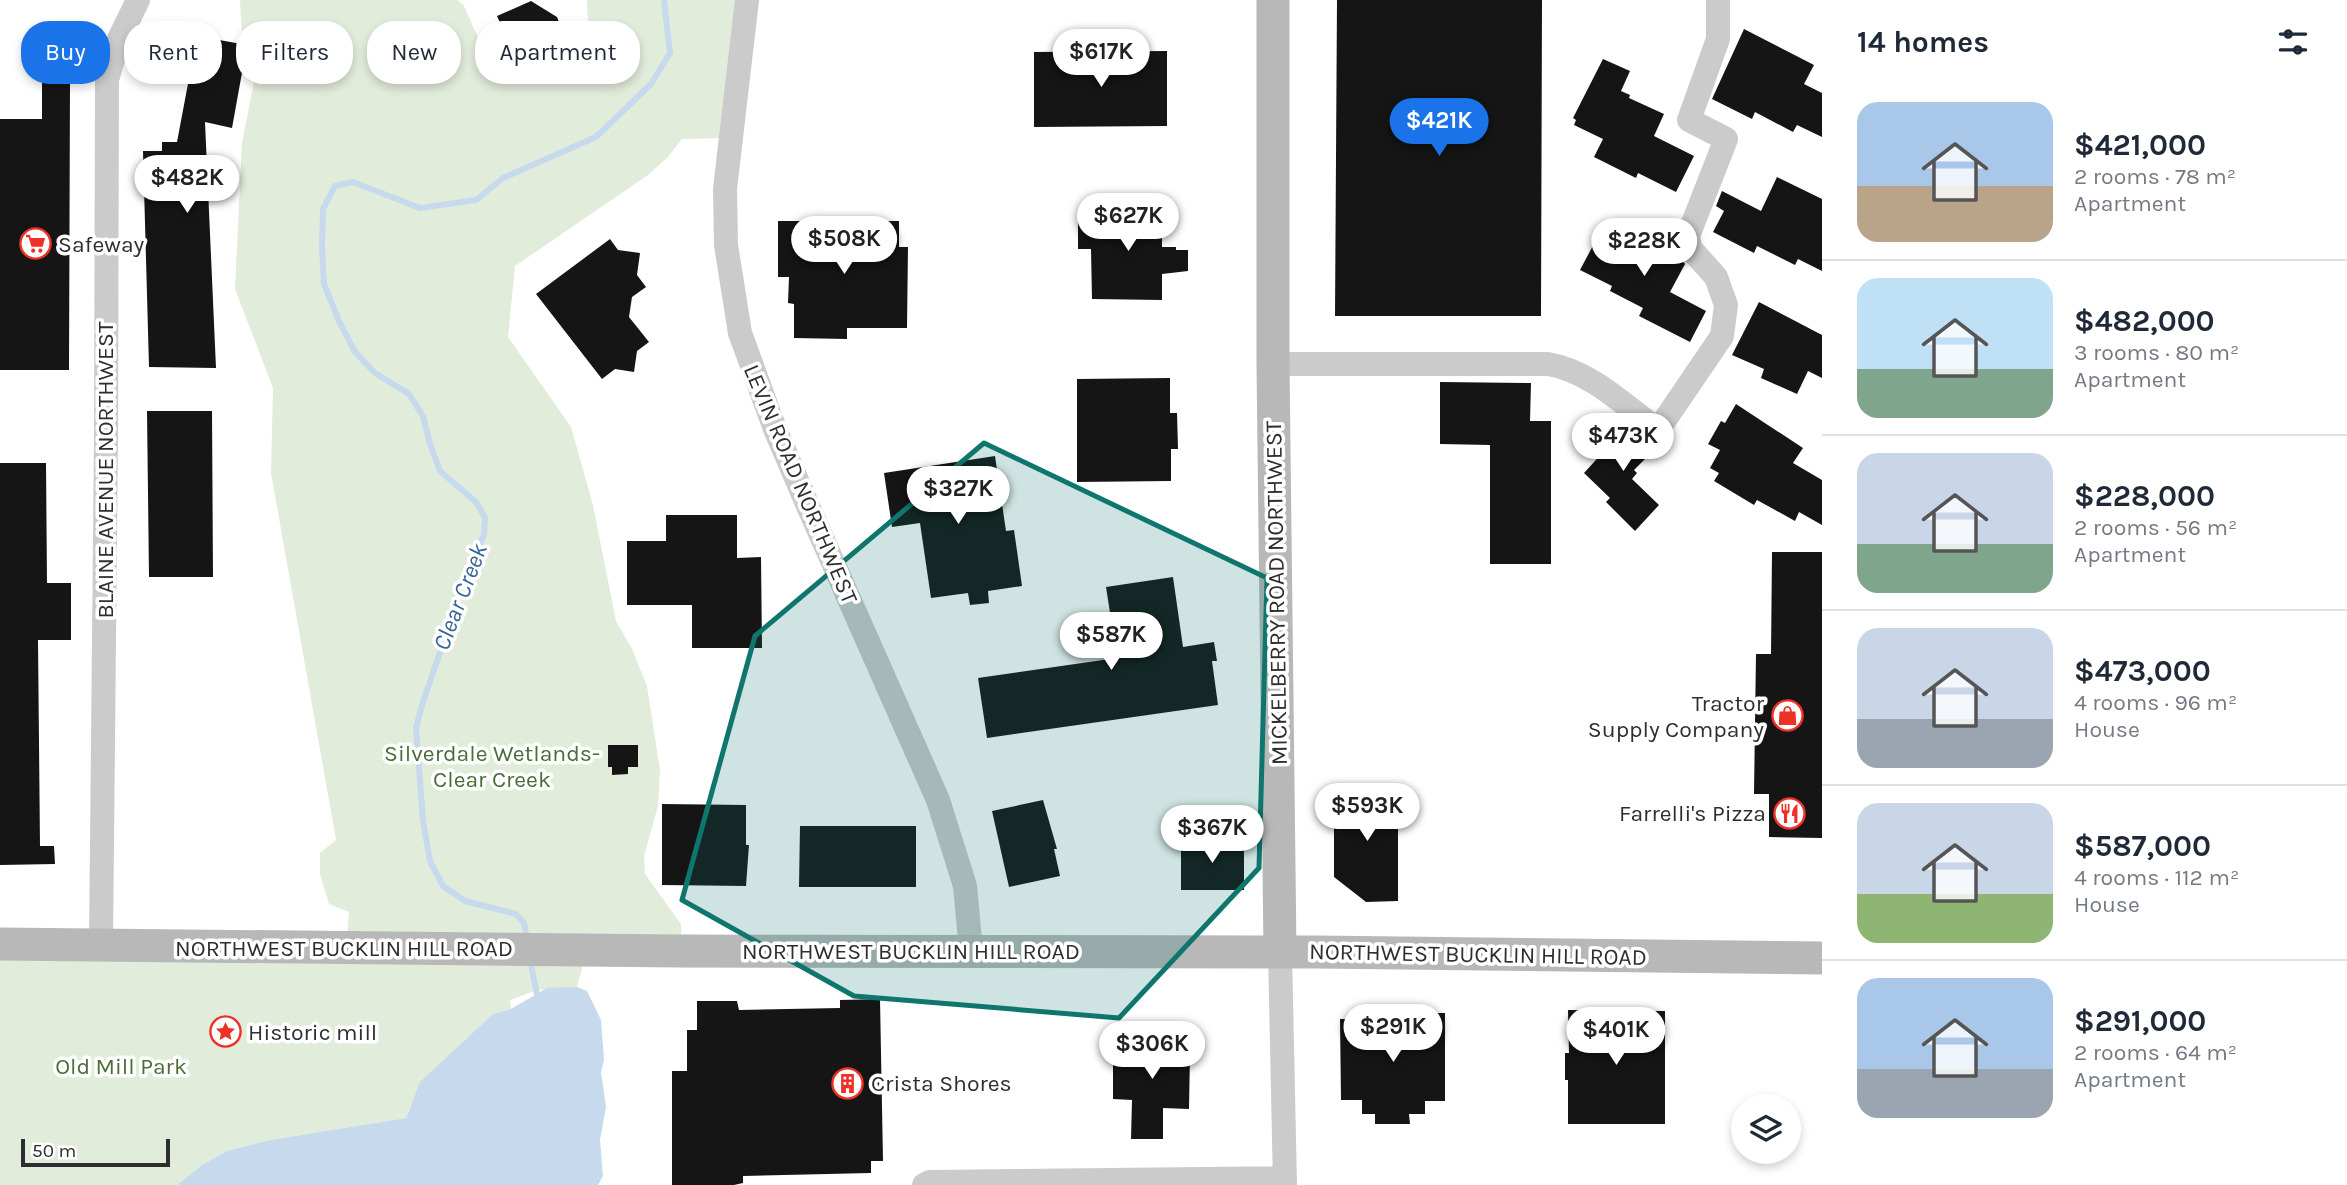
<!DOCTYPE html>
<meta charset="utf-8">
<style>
:root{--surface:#fff;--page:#f6f6f7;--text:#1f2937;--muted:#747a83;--line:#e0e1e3;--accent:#1a73e8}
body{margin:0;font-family:Karla,sans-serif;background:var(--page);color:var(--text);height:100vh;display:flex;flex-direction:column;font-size:26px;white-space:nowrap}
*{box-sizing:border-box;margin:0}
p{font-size:23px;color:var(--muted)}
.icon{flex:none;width:38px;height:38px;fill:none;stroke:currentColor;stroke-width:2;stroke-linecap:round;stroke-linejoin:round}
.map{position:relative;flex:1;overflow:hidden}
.side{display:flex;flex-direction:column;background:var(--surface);width:525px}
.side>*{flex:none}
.guide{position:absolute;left:21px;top:21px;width:665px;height:63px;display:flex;gap:14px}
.fabs{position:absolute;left:1731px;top:1094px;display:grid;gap:14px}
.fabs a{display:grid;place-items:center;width:70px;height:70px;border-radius:50%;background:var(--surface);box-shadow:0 4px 10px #0003;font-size:35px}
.scale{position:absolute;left:21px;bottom:18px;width:149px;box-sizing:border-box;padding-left:7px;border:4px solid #2e2e2e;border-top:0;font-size:19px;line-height:24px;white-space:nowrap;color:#2e2e2e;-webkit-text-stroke:5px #fff;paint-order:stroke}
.price{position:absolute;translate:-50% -60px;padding:0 16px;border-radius:24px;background:#fff;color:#222;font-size:23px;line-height:46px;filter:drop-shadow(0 2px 4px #0008)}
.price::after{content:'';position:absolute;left:50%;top:42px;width:21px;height:16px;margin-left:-10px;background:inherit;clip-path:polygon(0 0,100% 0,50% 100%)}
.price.current{background:var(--accent);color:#fff}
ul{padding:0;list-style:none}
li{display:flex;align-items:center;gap:21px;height:175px;padding:0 35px}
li+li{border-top:2px solid var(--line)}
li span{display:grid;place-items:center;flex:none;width:196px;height:140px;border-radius:21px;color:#555}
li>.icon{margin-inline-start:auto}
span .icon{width:84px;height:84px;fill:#fffc;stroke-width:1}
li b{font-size:30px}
h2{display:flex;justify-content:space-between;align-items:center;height:84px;padding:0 35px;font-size:30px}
.chip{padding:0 24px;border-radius:28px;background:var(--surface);box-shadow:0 4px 10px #0003;font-size:24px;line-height:63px}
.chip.current{background:var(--accent);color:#fff}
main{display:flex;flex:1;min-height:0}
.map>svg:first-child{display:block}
.green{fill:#e2ecdb}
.water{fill:#c6d9ed}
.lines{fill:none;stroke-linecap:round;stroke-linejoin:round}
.stream{stroke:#c6d9ed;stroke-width:6}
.building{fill:#151515}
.street{stroke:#cbcbcb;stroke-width:24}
.secondary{stroke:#b8b8b8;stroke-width:33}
.marked{fill:#0f766e;fill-opacity:0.2;stroke:#0f766e;stroke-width:5;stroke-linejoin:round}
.labels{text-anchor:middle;stroke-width:7;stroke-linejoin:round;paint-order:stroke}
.poi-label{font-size:23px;fill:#2e2e2e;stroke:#fff;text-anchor:start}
.street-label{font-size:23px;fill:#2e2e2e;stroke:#fff}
.park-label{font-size:23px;fill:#4b6c39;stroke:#fff}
.water-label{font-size:24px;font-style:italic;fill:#376595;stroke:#fff}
</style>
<main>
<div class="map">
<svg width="1822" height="1185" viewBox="0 0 1822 1185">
<rect width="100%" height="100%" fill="#fff"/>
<path class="green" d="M240 0H457L463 4 495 75 569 54 579 44 588 25 587 0H747L730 138 682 139 668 157 648 175 515 266 508 337 571 427 593 505 616 621 632 649 647 686 660 771 658 806 644 856 645 874 681 924V951L584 961 577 987 537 990 510 1000 511 1009 493 1014 410 1106 406 1118 270 1140 227 1151 202 1165 177 1185H0V944L346 947 349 912 329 904 320 874V853L336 840 271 473 273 388 235 289 242 143 262 40 242 35Z"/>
<path class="water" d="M577 987 587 991 601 1020 604 1060 601 1072 606 1107 600 1140 603 1176 598 1185H177L202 1165 227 1151 270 1140 406 1118 420 1082 493 1014 511 1009 547 988Z"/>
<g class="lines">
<path class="stream" d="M527 938 524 923 516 914 465 901 443 886 430 861 423 821 416 728 422 705 449 626 458 591 484 535 485 518 477 503 440 471 430 444 423 416 409 394 375 373 355 352 339 321 324 284 322 246 323 209 335 186 353 182 420 208 476 200 503 178 596 137 651 84 670 53 664 0
M530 959 537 995"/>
</g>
<path class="building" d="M1337 0H1542L1541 316H1335Z
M531 1 557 17 567 41 517 61 497 16Z
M1744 29 1814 65 1804 84 1822 93V137L1797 125 1793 132 1755 112 1752 119 1712 99Z
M197 36 247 45 232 128 205 122 216 368 149 367 143 151H162V142H177Z
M1167 51V126L1034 127V52Z
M1603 59 1630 71 1621 91 1630 95 1629 98 1664 114 1654 136 1694 156 1676 192 1638 173 1636 178 1594 157 1603 139 1574 125 1576 120 1573 118Z
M42 83H70L69 370H0V119H42Z
M1777 177 1822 199V271L1798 259 1795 265 1757 246 1754 253 1713 232 1724 211 1716 206 1722 191 1761 211Z
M1078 209H1162V247H1176V250H1188V271L1162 274V300L1092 299 1091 249H1078Z
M1610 219 1677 253 1685 264 1670 292 1706 311 1690 342 1639 316 1643 308 1610 291 1612 286 1580 270 1597 238 1598 239Z
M778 221H899V247H908L907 328H847V339L794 338V304L788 303 789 277H778Z
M610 239 618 250 640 253 637 275 646 287 632 297 629 317 649 342 637 351 634 372 615 369 602 379 536 294Z
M1759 302 1822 335V378L1808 371 1797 394 1761 378 1764 369 1732 355Z
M1170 378V413H1177L1178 449H1171V481L1077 482V379Z
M1440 382 1531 383 1530 421H1551V564H1490V445L1440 444Z
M1736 404 1803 448 1793 463 1822 480V525L1799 512 1795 521 1757 500 1754 505 1714 481 1719 473 1710 468 1720 450 1708 444 1721 421 1725 423Z
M147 411H212L213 577H149Z
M1612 413 1655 449 1634 470 1637 473 1632 479 1659 505 1635 531 1606 502 1610 498 1584 473 1615 439 1601 426Z
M995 456 1006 531 1014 530 1022 586 988 591 989 603 970 605 968 593 931 598 920 523 892 527 884 473Z
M0 463H46L47 583H71V640H38L40 846H54L55 864 0 865Z
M666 515H737V558L761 557 762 648H692V605H627V541H666Z
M1772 552H1822V838L1769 837V794H1754L1756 654H1771Z
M1173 577 1183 647 1214 642 1217 661H1212L1218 705 987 738 978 678 1117 658 1106 587Z
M608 745H638V767H628V774L612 775V767H608Z
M1334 789H1398V901L1366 902 1334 877Z
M1043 800 1057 849H1054L1060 876 1009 887 992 811Z
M662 804 746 805V845H749L746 886 662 885Z
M800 826H916V887H799Z
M1181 840H1244V890H1181Z
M880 999 883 1161H871V1173L743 1176V1183L734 1185H672V1071H687V1030H697V1001H737L739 1010 840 1008V1000Z
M1568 1010 1665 1011V1124H1568V1080H1565V1053H1569Z
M1362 1013H1445V1101H1425V1114H1409L1410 1124H1375V1114H1362V1100H1341L1340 1019H1362Z
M1132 1031 1175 1032V1053H1190L1189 1109 1163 1108V1139H1131L1132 1100 1113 1099V1054H1131Z"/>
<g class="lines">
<path class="street" d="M747 0 725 189 726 245 740 333 775 429 808 506 938 800 965 886 971 951
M1273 364H1548C1590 371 1624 405 1658 430L1722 336 1726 305 1716 277 1690 248 1688 236 1726 139 1689 120 1718 39V0
M101 945 106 436 107 80 119 39 138 0
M1280 952 1285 1185
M924 1185 930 1182 1285 1178"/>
<path class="secondary" d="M1273 0V364L1280 952
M0 944 681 951 1317 952 1822 958"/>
</g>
<path class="marked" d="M984 443 1267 578 1259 868 1119 1018 854 996 682 900 755 636Z"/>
<defs>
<symbol id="supermarket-ring" viewBox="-11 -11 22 22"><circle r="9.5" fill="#fff" stroke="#ef3026" stroke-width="1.5"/><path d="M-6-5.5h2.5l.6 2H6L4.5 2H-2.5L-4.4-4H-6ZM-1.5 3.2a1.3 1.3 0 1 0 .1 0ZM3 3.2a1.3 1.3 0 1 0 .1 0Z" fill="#ef3026"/></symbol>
<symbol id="shop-ring" viewBox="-11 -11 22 22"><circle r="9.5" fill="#fff" stroke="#ef3026" stroke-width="1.5"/><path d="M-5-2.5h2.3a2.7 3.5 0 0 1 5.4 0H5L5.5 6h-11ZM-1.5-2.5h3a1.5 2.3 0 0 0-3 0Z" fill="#ef3026"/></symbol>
<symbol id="restaurant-ring" viewBox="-11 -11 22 22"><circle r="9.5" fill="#fff" stroke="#ef3026" stroke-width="1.5"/><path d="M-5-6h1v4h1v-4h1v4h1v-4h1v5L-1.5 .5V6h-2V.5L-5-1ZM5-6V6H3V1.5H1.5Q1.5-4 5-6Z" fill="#ef3026"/></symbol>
<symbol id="sight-ring" viewBox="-11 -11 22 22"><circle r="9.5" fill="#fff" stroke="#ef3026" stroke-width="1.5"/><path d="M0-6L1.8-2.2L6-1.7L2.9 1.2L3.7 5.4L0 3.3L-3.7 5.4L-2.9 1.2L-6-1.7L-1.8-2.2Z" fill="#ef3026"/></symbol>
<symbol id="building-ring" viewBox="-11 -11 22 22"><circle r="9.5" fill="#fff" stroke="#ef3026" stroke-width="1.5"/><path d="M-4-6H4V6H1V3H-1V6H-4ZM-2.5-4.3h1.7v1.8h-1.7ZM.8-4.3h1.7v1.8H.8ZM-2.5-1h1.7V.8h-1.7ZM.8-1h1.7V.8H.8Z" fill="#ef3026"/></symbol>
</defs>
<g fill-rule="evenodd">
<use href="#supermarket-ring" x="18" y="226" width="35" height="35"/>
<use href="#shop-ring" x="1770" y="698" width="35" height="35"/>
<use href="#restaurant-ring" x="1772" y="796" width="35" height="35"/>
<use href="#sight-ring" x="208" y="1014" width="35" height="35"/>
<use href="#building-ring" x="830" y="1066" width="35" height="35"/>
</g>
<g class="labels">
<g class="poi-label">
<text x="58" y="252">Safeway</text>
<text x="1764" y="711" text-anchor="end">Tractor<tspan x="1764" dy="26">Supply Company</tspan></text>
<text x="1766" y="821" text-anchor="end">Farrelli's Pizza</text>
<text x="248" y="1040">Historic mill</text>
<text x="871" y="1091">Crista Shores</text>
</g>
<g class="street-label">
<text transform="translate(105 470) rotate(-90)" y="8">BLAINE AVENUE NORTHWEST</text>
<text transform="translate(801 484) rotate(67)" y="8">LEVIN ROAD NORTHWEST</text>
<text transform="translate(1276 593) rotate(-91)" y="8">MICKELBERRY ROAD NORTHWEST</text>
<text x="344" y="956">NORTHWEST BUCKLIN HILL ROAD</text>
<text x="911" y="959">NORTHWEST BUCKLIN HILL ROAD</text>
<text transform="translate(1478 954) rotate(1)" y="8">NORTHWEST BUCKLIN HILL ROAD</text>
</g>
<g class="park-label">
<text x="492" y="761">Silverdale Wetlands-<tspan x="492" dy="26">Clear Creek</tspan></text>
<text x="121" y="1074">Old Mill Park</text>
</g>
<g class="water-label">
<text transform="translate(460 597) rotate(-69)" y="8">Clear Creek</text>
</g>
</g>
</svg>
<div class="fabs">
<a><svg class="icon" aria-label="layers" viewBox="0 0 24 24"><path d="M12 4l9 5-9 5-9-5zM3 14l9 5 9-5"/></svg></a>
</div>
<div class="scale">50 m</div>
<b class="price" style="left:1101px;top:89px">$617K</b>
<b class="price current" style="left:1439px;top:158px">$421K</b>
<b class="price" style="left:187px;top:215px">$482K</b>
<b class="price" style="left:1128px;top:253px">$627K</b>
<b class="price" style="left:844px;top:276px">$508K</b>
<b class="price" style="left:1644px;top:278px">$228K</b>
<b class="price" style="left:1623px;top:473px">$473K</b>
<b class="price" style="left:958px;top:526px">$327K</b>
<b class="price" style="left:1111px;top:672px">$587K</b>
<b class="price" style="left:1367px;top:843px">$593K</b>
<b class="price" style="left:1212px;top:865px">$367K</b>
<b class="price" style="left:1393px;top:1064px">$291K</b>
<b class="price" style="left:1616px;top:1067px">$401K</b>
<b class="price" style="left:1152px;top:1081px">$306K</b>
<div class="guide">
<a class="chip current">Buy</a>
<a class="chip">Rent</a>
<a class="chip">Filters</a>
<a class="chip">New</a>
<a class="chip">Apartment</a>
</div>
</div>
<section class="side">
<h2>14 homes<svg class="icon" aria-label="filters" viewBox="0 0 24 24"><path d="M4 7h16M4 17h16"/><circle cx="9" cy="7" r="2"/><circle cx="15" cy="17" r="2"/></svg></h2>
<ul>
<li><span style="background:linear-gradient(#a9c7e8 60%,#b9a48a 0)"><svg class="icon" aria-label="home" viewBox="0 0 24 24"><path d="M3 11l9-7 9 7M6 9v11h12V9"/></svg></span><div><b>$421,000</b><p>2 rooms · 78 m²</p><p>Apartment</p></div></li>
<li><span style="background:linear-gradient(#bfe0f5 65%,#7fa58c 0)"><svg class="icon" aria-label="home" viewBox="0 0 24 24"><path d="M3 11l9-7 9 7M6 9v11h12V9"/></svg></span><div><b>$482,000</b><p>3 rooms · 80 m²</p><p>Apartment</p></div></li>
<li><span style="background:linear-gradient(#c9d6e8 65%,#7fa58c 0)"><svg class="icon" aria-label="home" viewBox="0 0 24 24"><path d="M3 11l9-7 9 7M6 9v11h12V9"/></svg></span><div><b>$228,000</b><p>2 rooms · 56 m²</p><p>Apartment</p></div></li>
<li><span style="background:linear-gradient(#c9d6e8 65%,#9aa5b1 0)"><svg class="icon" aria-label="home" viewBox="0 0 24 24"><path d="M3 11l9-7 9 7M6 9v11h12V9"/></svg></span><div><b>$473,000</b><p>4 rooms · 96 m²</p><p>House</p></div></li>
<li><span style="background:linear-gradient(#c9d6e8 65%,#8fb573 0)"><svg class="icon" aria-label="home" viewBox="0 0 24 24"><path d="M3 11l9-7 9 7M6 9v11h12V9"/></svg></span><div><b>$587,000</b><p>4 rooms · 112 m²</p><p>House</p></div></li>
<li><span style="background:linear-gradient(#a9c7e8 65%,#9aa5b1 0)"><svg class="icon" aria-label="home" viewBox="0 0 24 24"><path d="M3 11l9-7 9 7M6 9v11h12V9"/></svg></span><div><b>$291,000</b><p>2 rooms · 64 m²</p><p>Apartment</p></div></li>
</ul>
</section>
</main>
